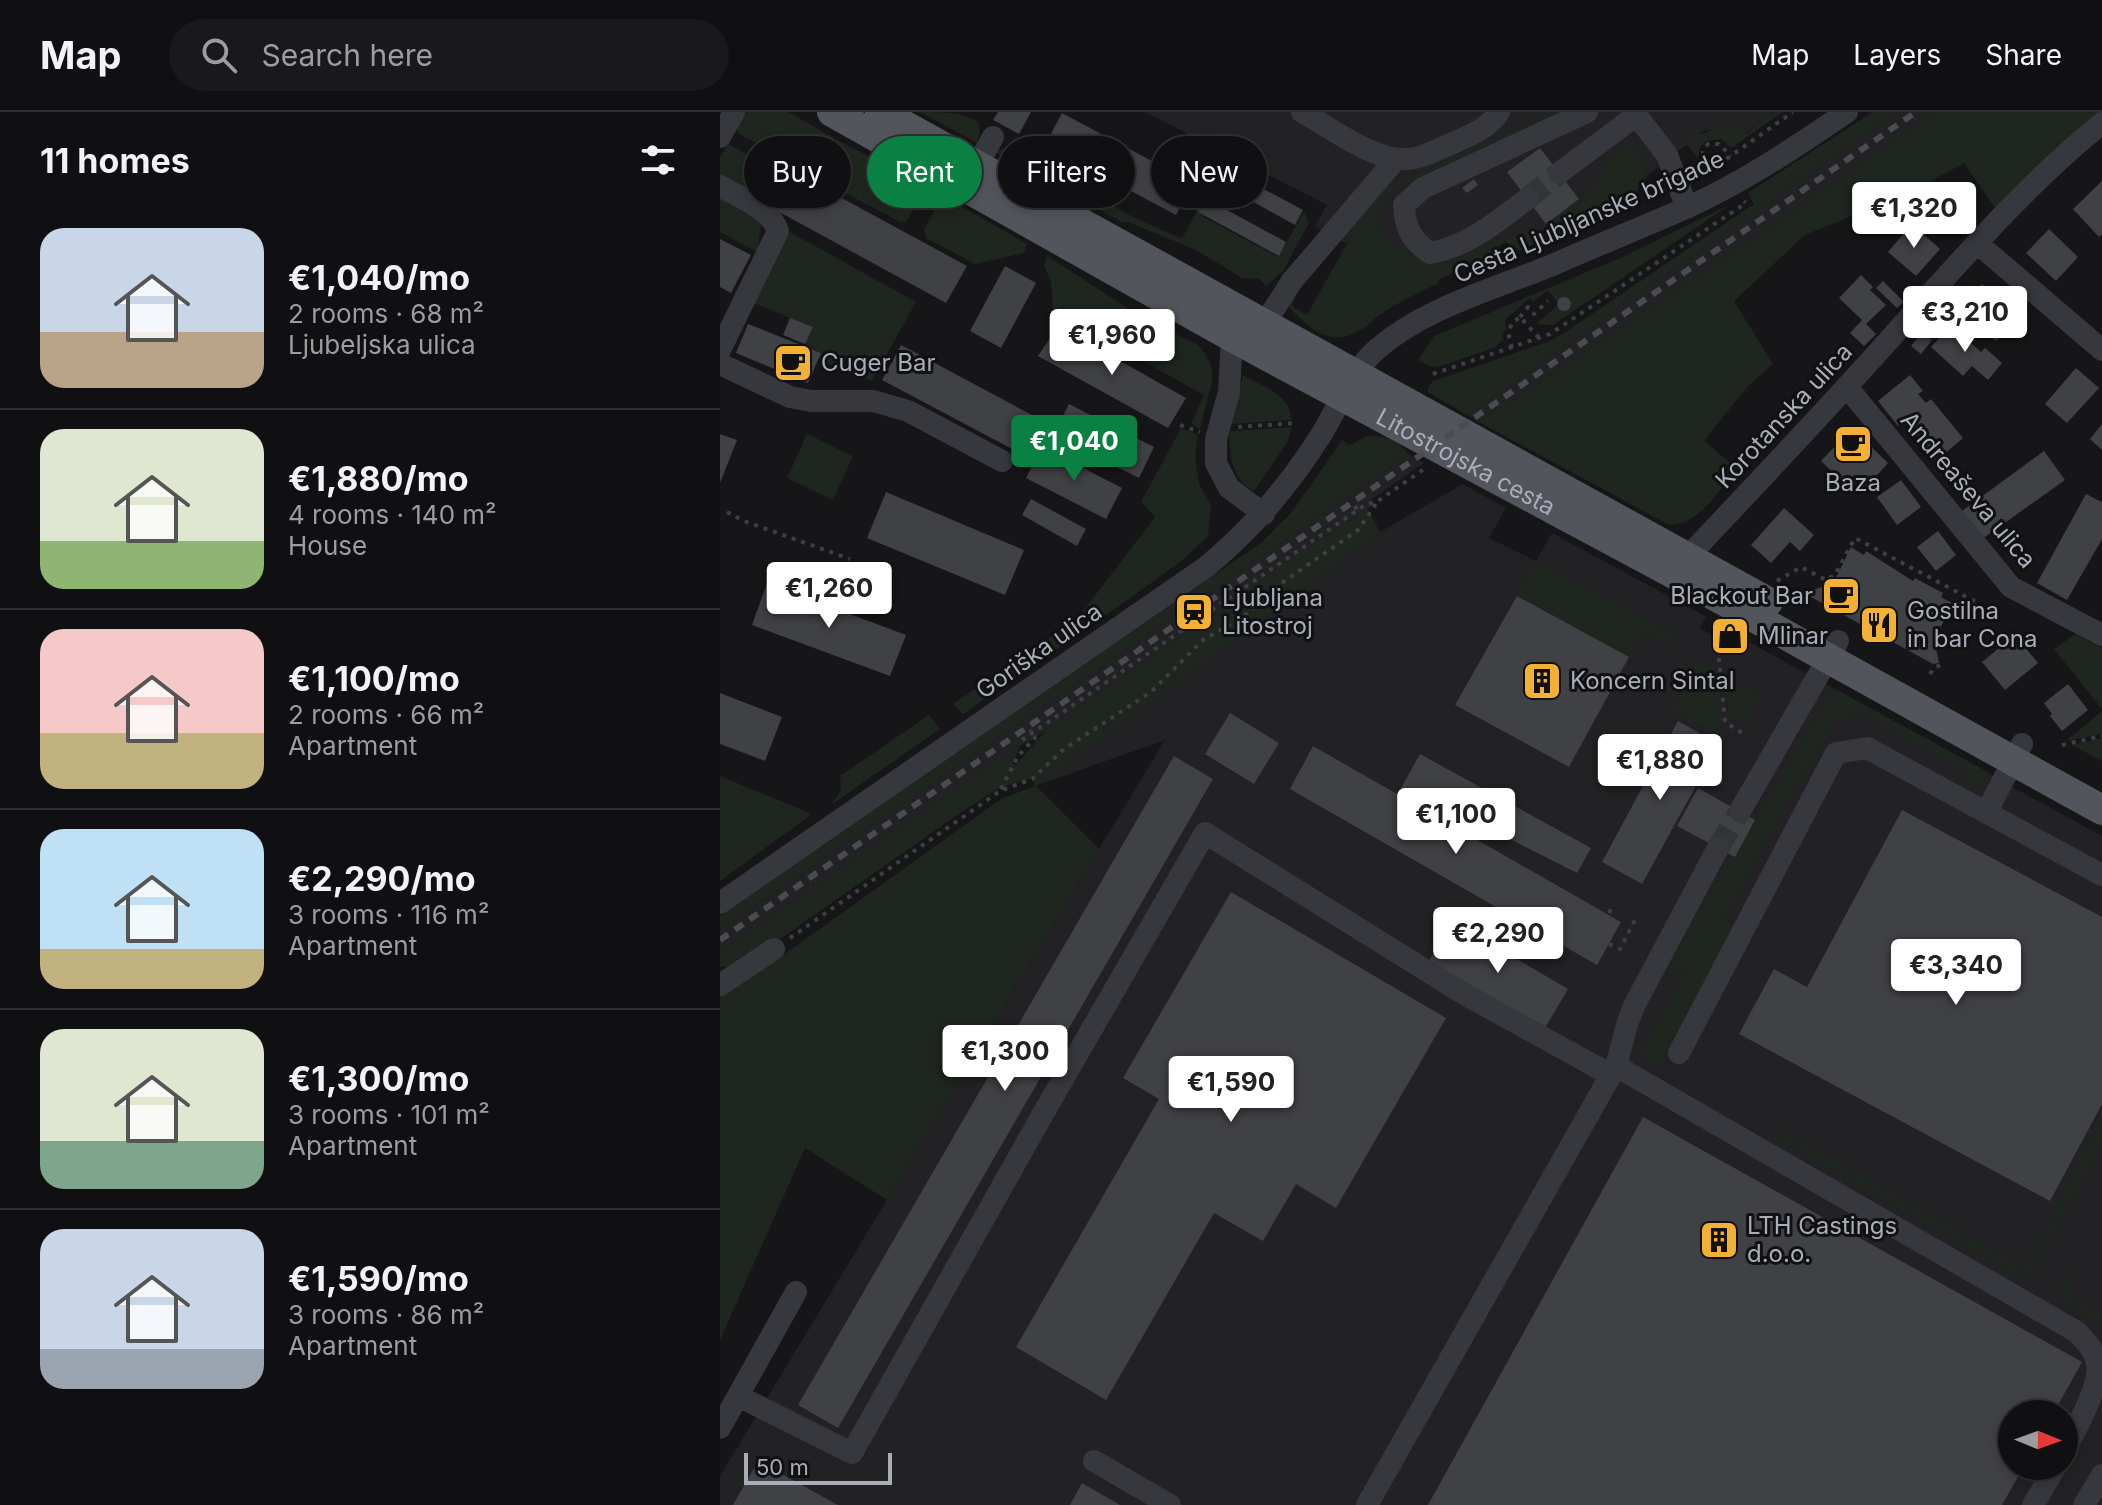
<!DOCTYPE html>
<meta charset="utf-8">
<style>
:root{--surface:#101012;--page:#19191b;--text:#f1f3f6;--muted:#9c9d9f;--line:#303032;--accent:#0b8043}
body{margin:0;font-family:Inter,sans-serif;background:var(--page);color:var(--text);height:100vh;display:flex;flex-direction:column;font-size:30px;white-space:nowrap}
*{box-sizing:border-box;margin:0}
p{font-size:26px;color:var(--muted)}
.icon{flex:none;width:44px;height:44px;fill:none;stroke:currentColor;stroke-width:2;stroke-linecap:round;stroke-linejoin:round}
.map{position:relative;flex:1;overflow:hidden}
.panel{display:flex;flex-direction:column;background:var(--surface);width:720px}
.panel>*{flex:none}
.banner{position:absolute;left:24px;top:24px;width:760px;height:72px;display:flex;gap:16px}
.needle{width:52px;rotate:91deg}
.buttons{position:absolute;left:1278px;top:1288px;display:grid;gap:16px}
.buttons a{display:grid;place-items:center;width:80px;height:80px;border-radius:50%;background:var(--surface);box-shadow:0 4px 12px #0003,0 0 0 2px var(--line);font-size:40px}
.scale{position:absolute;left:24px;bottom:20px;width:148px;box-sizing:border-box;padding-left:8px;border:4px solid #a8adb8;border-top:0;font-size:22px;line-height:28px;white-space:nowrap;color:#a8adb8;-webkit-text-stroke:6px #111113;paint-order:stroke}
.price{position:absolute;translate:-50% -68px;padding:0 18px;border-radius:8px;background:#fff;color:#222;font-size:26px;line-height:52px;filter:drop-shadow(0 2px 4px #0008)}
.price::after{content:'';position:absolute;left:50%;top:48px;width:24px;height:18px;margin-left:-12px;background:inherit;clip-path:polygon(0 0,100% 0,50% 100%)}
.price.active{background:var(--accent);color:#fff}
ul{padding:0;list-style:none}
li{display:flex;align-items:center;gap:24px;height:200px;padding:0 40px}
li+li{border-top:2px solid var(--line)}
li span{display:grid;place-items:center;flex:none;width:224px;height:160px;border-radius:24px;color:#555}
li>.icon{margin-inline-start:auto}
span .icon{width:96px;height:96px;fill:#fffc;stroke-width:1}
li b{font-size:34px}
h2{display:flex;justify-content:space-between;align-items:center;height:96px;padding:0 40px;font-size:34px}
.pill{padding:0 28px;border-radius:36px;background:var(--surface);box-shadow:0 4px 12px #0003,0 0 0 2px var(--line);font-size:28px;line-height:72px}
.pill.active{background:var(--accent);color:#fff}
header{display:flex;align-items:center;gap:48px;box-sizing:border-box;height:112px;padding:0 40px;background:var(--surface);border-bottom:2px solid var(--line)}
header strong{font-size:38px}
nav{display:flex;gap:44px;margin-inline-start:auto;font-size:28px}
.search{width:560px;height:72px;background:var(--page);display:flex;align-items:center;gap:20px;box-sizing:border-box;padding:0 28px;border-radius:44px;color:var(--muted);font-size:30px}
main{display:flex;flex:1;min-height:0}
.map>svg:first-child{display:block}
.built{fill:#222225;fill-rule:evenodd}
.green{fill:#1e261f}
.building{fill:#404145}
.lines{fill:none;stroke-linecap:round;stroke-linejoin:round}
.minor-tunnel{stroke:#333438;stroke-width:22;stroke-dasharray:22 11;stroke-linecap:butt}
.path{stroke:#3d3f44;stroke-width:4;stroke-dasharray:4 6;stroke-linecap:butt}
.minor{stroke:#37383d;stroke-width:22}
.major{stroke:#53555c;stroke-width:30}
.rail{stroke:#4a4c52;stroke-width:6;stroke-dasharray:10 8;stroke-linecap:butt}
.labels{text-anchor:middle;stroke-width:6;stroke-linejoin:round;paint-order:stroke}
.street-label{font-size:24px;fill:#a8adb8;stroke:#111113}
.poi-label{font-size:24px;fill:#a8adb8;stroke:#111113;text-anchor:start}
</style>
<header>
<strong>Map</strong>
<div class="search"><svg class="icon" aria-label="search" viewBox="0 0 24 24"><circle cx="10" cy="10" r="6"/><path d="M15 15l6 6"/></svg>Search here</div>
<nav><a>Map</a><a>Layers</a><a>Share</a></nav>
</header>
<main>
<section class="panel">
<h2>11 homes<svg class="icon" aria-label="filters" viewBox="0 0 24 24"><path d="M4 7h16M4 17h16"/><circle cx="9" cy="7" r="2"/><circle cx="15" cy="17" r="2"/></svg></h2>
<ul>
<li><span style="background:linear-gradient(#c9d6e8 65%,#b9a48a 0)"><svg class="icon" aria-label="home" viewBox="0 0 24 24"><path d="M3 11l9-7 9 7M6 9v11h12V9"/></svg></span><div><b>€1,040/mo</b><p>2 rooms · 68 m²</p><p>Ljubeljska ulica</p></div></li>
<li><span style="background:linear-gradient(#dfe7d0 70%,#8fb573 0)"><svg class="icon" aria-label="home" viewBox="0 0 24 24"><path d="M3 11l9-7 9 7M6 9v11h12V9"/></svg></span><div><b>€1,880/mo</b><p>4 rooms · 140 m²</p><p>House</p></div></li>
<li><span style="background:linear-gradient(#f6c9c9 65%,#c2b280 0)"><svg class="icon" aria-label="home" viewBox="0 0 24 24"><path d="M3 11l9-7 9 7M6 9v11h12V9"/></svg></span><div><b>€1,100/mo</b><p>2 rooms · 66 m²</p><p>Apartment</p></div></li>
<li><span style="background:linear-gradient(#bfe0f5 75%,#c2b280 0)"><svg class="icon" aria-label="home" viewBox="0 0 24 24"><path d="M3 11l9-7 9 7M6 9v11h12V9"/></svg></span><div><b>€2,290/mo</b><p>3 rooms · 116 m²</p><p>Apartment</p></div></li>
<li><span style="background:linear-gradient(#dfe7d0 70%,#7fa58c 0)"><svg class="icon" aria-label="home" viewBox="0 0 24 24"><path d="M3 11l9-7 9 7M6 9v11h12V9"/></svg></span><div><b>€1,300/mo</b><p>3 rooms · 101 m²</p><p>Apartment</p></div></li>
<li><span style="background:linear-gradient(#c9d6e8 75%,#9aa5b1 0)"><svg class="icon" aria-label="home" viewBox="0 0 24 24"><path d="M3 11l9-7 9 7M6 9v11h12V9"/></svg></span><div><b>€1,590/mo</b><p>3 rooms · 86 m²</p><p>Apartment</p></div></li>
</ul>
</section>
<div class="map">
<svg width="1382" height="1393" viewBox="0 0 1382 1393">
<rect width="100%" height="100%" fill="#161618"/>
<path class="built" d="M425 0H1054L1024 22 1015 8 1002 16 984 19 920 69 913 85 904 94 795 140 785 129 766 145 717 168 635 136 609 122 595 114 607 93Z
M1177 0H1213L1068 103 759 310 747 303Z
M689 342 704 351 651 388 653 393 522 481 527 489 501 507 496 500 315 626 305 631 300 625 297 635 0 840V818Z
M743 372 786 396 769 426 816 449 832 421 976 499 986 505 980 516 1003 529 1009 519 1382 724V1393H0V1364L445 628 315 674 660 420ZM1292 1302H1344V1354H1292Z"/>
<path class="green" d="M26 0H68L114 26 94 64 18 21V14Z
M200 0C217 0 248 0 258 11 262 17 258 25 257 31Z
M835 0H842L675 75C659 87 657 106 662 125L707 151 732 152 782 127 820 118 868 83 893 42 906 34 915 36 924 43 926 66 920 69 917 79 909 90 795 140 785 129 766 145 718 168 719 171C698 181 677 191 658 204 652 209 646 215 639 219 611 236 587 215 569 195L576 183 572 194 587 203 648 94 667 75Z
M1054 0H1063L1011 36 1001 27 987 29 980 35 978 46 966 31C982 18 998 19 1015 8L1025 22Z
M1153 0H1177L747 303 708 280V275L714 269 830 229 844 221 1034 92 1028 81Z
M1213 0H1381L1275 96 1244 51 1196 78 1085 123 1014 189 1053 252 1026 276 984 329 1017 357C1000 377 978 414 949 413L759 310 1068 103Z
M118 28 206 75 187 109 180 110 97 66Z
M8 32 65 62 48 92 0 65V46Z
M283 36H290L413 105 462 127 484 84 493 88 484 105 558 145 584 100 589 111 563 159 546 174 539 167 522 166 476 138 408 110H402L276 41Z
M0 81 42 107 37 140 0 120Z
M223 84 307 132 304 141 255 152 206 126 204 117Z
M1011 92 833 213 816 212 837 194 845 198 850 191 844 185 837 190 828 178 813 190 810 186 785 208 786 216 782 224 784 227 774 236 721 254 712 255 698 248 714 224 898 147Z
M70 120 196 190 152 269 98 247 100 241 85 232 92 215 29 189Z
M327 144 423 206 478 233 485 241 492 257V270L480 317 471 312 484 283 333 199 331 170 324 154Z
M523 263C542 274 572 283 571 308L511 312Z
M572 315 567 331 534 379C512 368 508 341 510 319Z
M461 316 478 323 475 344 479 372 491 393 488 424 464 447 413 484 243 602 233 592 357 507 435 405 421 390Z
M87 322 133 344 113 388 67 366Z
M647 324C665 323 678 328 689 342L0 818V804L542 430 572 400 622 328 630 333Z
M647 396 660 420 316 674 379 737 167 1088 85 1036 0 1228V884L58 847 281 687 315 674 312 666 279 676 240 701 13 860 9 855H0V840L296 635 300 624 305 631 300 634 293 651 296 653 326 618 496 500 502 507 526 490 521 481Z
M816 449 957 525 952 533 923 518 909 545 797 484Z
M1355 522 1382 536V597L1334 537Z
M977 549 996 560 1003 613 996 623 950 597Z
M1004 565 1040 585 1025 614 1008 603Z
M1114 576 1268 660C1264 671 1255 678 1243 674L1250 661 1136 598 1129 609 1116 603 1004 806 1015 813 938 954 920 942 966 861 950 852Z
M1382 599V622L1346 629Z
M209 603 220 617 111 693 121 678 120 664Z
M1382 626V649L1352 633Z
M0 664 92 702 0 769Z
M1382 1008V1032L1306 1167 1058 1026 1062 1020 1305 1158 1340 1094 1338 1091Z
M1350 1159 1358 1163 1350 1185 1382 1203V1211L1337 1186Z"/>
<path class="building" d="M278 0H311L299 22 273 8Z
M342 1 473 71 456 103 325 33Z
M820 36 859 87 826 112 787 60Z
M486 46 583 98 575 113 479 60Z
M72 59 247 154 226 191 52 96Z
M754 67 758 73 747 81 742 76Z
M1382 69V122L1379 125 1353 97Z
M485 86 566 130 559 144 478 100Z
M1192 112 1220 137 1196 164 1168 140Z
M1329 117 1358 145 1336 169 1306 141Z
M0 127 31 143 11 181 0 175Z
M285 154 316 171 281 236 250 219Z
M1141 163 1153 175 1150 178 1166 193 1146 212 1156 222 1144 234 1130 221 1142 208 1119 186Z
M1163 169 1184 190 1177 196 1156 176Z
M1262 172 1298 202 1276 229 1240 200Z
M837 192a7 7 0 1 1 14 0a7 7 0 1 1-14 0Z
M70 206 93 215 85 232 63 223Z
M28 212 101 241 88 271 16 241Z
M1231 213 1261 240 1265 236 1282 251 1268 268 1252 254 1243 264 1211 235Z
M338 214 466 286 448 316 318 244Z
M1202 220 1212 228 1201 242 1191 234Z
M181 233 312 303 294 338 162 268Z
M1356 256 1379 276 1347 311 1325 292Z
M1190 263 1203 279 1198 282 1206 291 1211 287 1243 326 1216 349 1183 310 1178 314 1158 289Z
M349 292 434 335 419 366 333 323Z
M1382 312V338L1370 327Z
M1132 316 1168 351 1143 379 1130 367 1125 372 1101 349Z
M0 322 17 328 0 371Z
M322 335 402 376 386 407 306 366Z
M1324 339 1345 368 1262 427 1242 399Z
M1181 368 1201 395 1177 413 1157 385Z
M166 380 304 438 285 483 147 426Z
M1366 382 1382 390V427L1347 488 1317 471Z
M311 387 366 417 357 434 302 403Z
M1064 396 1094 423 1080 439 1070 430 1051 451 1031 433Z
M1218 419 1236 443 1216 459 1197 435Z
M1131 435 1144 443 1146 439 1193 469 1195 466 1223 481 1221 485 1234 492 1214 526 1219 551 1213 552 1091 485 1089 479 1113 472Z
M47 471 186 523 170 564 32 513Z
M797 484 909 545 849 655 735 593Z
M1295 523 1318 551 1285 578 1262 550Z
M1348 572 1368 598 1342 619 1330 604 1332 602 1324 591Z
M0 581 62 605 45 649 0 632Z
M510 601 559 631 534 672 485 642Z
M958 609 999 632 922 772 882 750Z
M593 634 901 810 877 853 570 677Z
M700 642 871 736 857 761 768 716 763 726 680 678Z
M454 644 493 667 118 1316 78 1293Z
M978 676 1035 708 1015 745 957 714Z
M1182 698 1382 805V992L1330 1089 1019 922 1054 857 1087 875Z
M511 780 726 906 616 1096 576 1072 543 1129 494 1101 386 1288 296 1235 439 987 403 966Z
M732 809 848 877 825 916 709 849Z
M923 1005 1362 1250 1333 1302H1292V1354H1304L1282 1393H708Z
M38 1349 118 1393H13Z
M362 1371 400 1393H350Z"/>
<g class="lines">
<path class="minor-tunnel" d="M807 87 839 61
M998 736 1020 699"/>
<path class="path" d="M985 53C981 46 982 38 988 32H999L1011 44
M1004 54 1002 50 1073 0
M800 205 808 195 814 202 828 189
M792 236 789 225 791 212 800 205 819 226
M713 262 830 222 1026 91 1024 89
M460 313 480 320
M518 315 576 311
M635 394 639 402
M7 400 24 409 130 447
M1057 469 1081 455 1106 468 1115 463 1135 426 1260 492
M998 536 1005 610 1027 624
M1210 562 1214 556 1223 552
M302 628 645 393 658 389 704 357
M1342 633 1382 624
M983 660 1002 671
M281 677 298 644 315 626 310 618
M889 801 893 793
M70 826 280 679 312 667 344 637 431 580 483 528 524 504 556 475 638 418 658 389
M889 832 900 837 916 806"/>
<path class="minor" d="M582 0C609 15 654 49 685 47 702 47 718 37 733 31 750 23 768 17 779 0
M914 0 947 43 967 96
M0 25 14 0
M839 61 917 3
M250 66 273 25
M0 74C20 86 51 97 58 119L0 238
M807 87C776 110 749 134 710 141 691 128 685 116 684 93L703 76 867 0
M1257 131 1382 238
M545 211 572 169 676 47
M512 225 509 280 496 327V351L509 376 544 402
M0 252 70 285 91 289H153L188 299 282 349
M1127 275 1291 475 1382 523
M958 455C1029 380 1100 305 1169 228 1237 153 1303 75 1382 11
M1020 699 1118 529
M1266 701 1302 632
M0 791 486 455C532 417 569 374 601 323 619 294 631 260 657 237 707 194 778 176 837 151 880 132 923 115 966 96 1022 71 1076 35 1127 0
M0 873 54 837
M959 941 1116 641 1147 636 1382 763
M896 954 1357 1220C1366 1230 1374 1237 1377 1251 1382 1271 1354 1321 1344 1339
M18 1284 132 1341 324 1000 485 721 744 882 891 963
M0 1316 76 1180
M374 1349 450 1393
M647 1393 896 954 908 909 915 892 998 736
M1313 1393 1336 1354
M1364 1393 1382 1363"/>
<g class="major">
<path id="s1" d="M112 0 512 225 1010 492 1382 698"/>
<path d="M160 0 1048 490"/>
</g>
<path class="rail" d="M0 828 1196 0"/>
</g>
<defs>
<symbol id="cafe-square" viewBox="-11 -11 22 22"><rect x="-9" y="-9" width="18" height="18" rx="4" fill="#f2b134" stroke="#111113"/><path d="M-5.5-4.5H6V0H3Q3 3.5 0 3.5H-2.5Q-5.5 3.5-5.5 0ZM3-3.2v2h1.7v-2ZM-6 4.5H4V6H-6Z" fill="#111"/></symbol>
<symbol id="station-square" viewBox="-11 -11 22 22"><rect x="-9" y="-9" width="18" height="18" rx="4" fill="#f2b134" stroke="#111113"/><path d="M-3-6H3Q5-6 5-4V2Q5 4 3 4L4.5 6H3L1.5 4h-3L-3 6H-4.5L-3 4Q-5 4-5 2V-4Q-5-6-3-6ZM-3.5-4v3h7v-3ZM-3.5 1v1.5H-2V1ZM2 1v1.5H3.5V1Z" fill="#111"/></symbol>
<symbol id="restaurant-square" viewBox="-11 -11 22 22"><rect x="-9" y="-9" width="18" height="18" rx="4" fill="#f2b134" stroke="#111113"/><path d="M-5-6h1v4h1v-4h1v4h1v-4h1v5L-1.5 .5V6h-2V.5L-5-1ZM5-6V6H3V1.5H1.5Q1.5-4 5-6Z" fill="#111"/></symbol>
<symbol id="shop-square" viewBox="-11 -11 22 22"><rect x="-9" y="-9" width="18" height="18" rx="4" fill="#f2b134" stroke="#111113"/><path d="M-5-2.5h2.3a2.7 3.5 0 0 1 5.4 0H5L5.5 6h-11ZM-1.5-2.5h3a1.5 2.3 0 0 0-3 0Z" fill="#111"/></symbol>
<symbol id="building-square" viewBox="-11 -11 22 22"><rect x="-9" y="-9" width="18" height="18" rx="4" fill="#f2b134" stroke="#111113"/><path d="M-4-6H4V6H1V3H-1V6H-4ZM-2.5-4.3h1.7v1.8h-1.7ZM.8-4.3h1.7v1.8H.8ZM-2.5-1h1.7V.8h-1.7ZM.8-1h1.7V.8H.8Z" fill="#111"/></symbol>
</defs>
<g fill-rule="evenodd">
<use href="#cafe-square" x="51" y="229" width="44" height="44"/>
<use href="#cafe-square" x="1111" y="310" width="44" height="44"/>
<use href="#cafe-square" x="1099" y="462" width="44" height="44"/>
<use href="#station-square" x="452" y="478" width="44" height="44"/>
<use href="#restaurant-square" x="1137" y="491" width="44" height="44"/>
<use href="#shop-square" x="988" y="502" width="44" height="44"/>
<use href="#building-square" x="800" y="547" width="44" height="44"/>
<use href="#building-square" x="977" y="1106" width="44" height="44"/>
</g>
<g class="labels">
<g class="street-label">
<text transform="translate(869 105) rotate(-24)" y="8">Cesta Ljubljanske brigade</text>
<text transform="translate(1064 304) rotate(-47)" y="8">Korotanska ulica</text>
<text dy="8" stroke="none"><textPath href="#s1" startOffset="724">Litostrojska cesta</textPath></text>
<text transform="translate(1248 378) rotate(50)" y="8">Andreaševa ulica</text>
<text transform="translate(319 539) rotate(-35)" y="8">Goriška ulica</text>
</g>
<g class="poi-label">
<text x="101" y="259">Cuger Bar</text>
<text x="1133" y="379" text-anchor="middle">Baza</text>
<text x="1093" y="492" text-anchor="end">Blackout Bar</text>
<text x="502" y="494">Ljubljana<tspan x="502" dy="28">Litostroj</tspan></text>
<text x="1187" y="507">Gostilna<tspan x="1187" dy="28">in bar Cona</tspan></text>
<text x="1038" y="532">Mlinar</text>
<text x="850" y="577">Koncern Sintal</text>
<text x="1027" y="1122">LTH Castings<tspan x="1027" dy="28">d.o.o.</tspan></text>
</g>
</g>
</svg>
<div class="buttons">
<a><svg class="needle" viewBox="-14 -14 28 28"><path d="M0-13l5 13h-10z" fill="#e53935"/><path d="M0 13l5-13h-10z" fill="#9c9d9f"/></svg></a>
</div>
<div class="scale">50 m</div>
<b class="price" style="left:1194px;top:138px">€1,320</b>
<b class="price" style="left:1245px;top:242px">€3,210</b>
<b class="price" style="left:392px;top:265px">€1,960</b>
<b class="price active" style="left:354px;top:371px">€1,040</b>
<b class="price" style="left:109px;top:518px">€1,260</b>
<b class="price" style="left:940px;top:690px">€1,880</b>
<b class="price" style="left:736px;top:744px">€1,100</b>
<b class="price" style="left:778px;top:863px">€2,290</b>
<b class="price" style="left:1236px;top:895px">€3,340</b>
<b class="price" style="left:285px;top:981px">€1,300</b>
<b class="price" style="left:511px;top:1012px">€1,590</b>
<div class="banner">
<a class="pill">Buy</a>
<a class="pill active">Rent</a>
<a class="pill">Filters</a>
<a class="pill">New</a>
</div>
</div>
</main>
